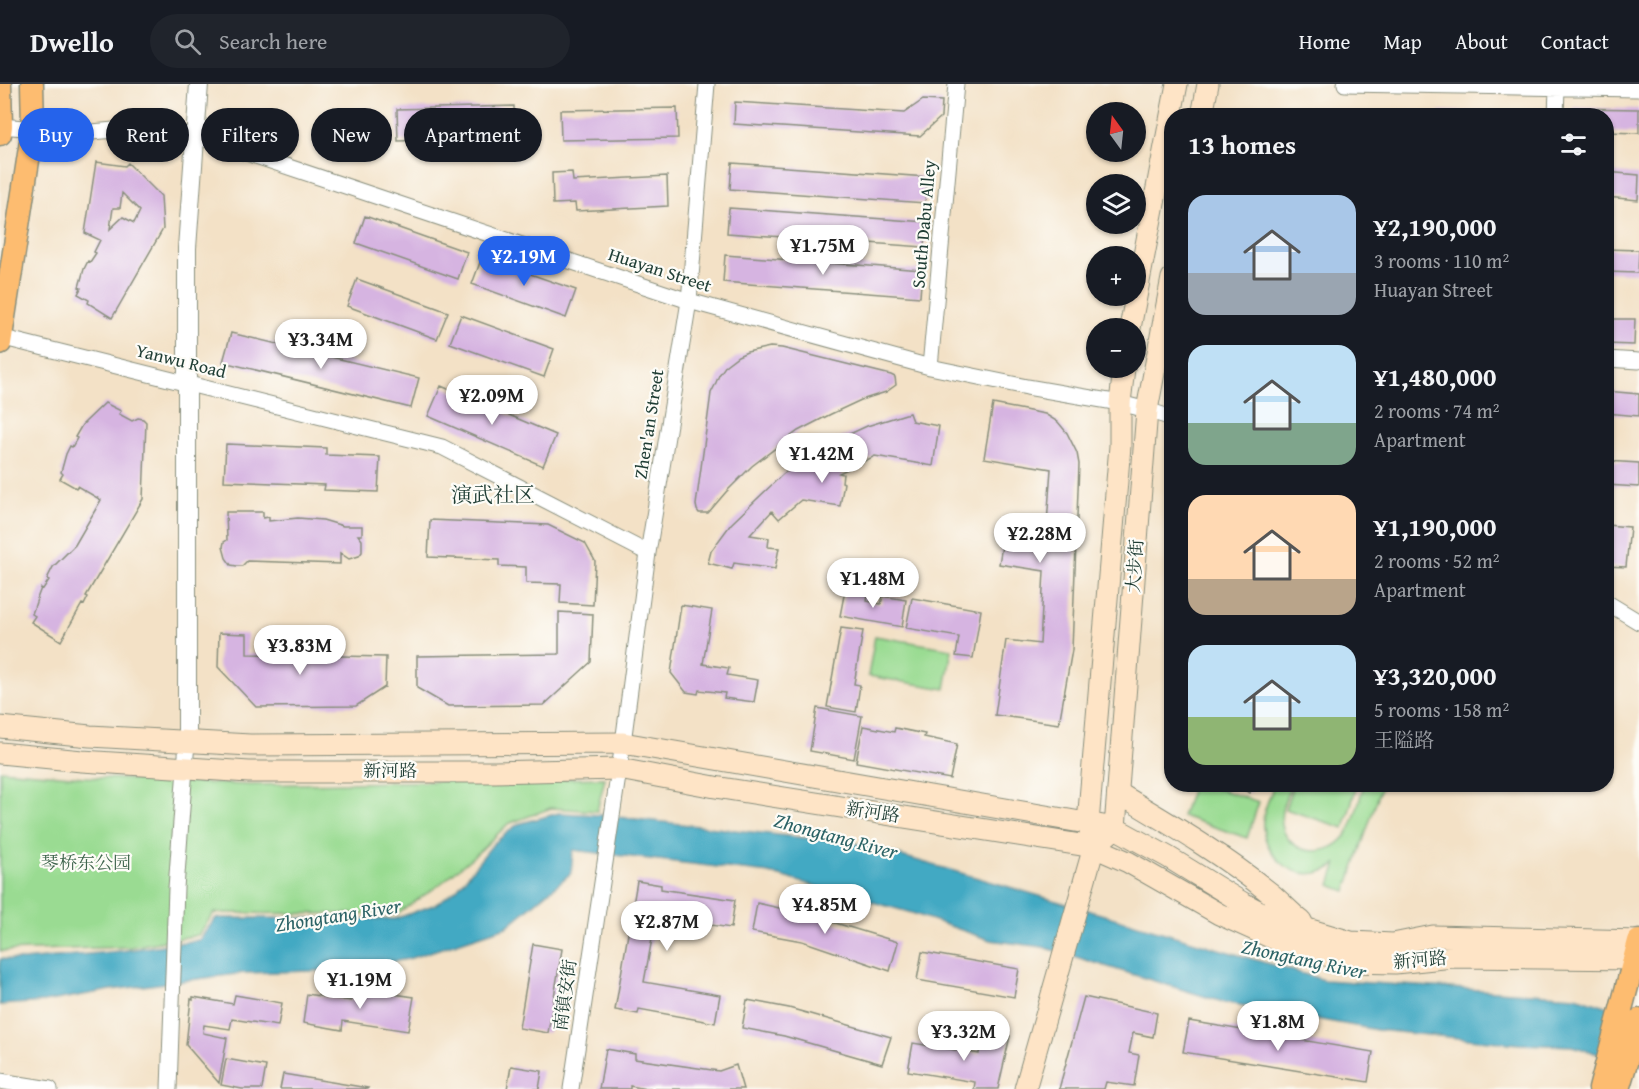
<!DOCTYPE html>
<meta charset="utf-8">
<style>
:root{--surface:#171b24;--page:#20242c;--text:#f1f3f6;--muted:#9ea1a6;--line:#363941;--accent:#2563eb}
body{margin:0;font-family:"Gentium Book Plus","Noto Serif SC",serif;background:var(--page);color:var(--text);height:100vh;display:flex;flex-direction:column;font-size:22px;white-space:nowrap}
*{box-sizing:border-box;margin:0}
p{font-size:20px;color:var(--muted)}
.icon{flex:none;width:33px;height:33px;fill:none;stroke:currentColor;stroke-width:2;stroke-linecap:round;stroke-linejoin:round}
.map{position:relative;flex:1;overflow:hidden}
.drawer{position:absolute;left:1164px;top:24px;width:450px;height:684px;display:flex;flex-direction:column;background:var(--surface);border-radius:24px;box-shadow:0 2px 4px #0004}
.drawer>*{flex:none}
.top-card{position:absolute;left:18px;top:24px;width:570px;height:54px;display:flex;gap:12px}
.needle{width:39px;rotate:345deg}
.controls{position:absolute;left:1086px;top:18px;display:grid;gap:12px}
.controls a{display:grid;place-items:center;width:60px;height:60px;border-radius:50%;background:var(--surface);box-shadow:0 2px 4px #0004;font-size:30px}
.price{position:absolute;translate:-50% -51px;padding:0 14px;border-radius:21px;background:#fff;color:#222;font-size:20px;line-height:39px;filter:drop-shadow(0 2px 3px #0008)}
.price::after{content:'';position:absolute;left:50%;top:36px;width:18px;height:14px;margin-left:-9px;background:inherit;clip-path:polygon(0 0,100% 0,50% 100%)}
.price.selected{background:var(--accent);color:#fff}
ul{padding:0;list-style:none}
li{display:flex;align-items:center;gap:18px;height:150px;padding:0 24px}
li span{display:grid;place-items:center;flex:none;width:168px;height:120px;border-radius:18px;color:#555}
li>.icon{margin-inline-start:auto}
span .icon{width:72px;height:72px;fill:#fffc;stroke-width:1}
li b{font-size:26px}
h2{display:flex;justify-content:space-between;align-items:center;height:72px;padding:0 24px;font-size:26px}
.pill{padding:0 21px;border-radius:27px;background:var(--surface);box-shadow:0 2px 4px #0004;font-size:21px;line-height:54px}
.pill.selected{background:var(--accent);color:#fff}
header{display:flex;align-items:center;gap:36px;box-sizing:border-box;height:84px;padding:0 30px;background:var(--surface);border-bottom:2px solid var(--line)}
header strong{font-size:28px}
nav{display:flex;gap:33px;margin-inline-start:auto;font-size:21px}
.search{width:420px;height:54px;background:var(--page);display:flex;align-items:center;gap:15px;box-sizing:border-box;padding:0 21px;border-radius:33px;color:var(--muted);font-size:22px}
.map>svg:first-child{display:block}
.green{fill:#9adb92;stroke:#5c8c63;stroke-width:1.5}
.water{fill:#43a9c3;stroke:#31737c;stroke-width:1.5}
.building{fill:#d6b4e1;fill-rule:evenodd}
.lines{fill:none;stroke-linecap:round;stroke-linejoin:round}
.minor-casing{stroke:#898f7d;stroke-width:17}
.tertiary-casing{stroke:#898f7d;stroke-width:20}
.secondary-casing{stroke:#898f7d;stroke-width:23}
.primary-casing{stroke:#898f7d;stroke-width:25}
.minor{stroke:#fff;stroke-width:15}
.tertiary{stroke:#fff;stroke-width:18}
.secondary{stroke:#fee4c6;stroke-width:21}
.primary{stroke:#fdbc70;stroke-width:22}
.labels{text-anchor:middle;stroke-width:4.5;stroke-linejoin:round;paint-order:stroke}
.street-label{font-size:18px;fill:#1f3d34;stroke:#fdfcf7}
.park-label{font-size:18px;fill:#3e644c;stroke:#fdfcf7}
.water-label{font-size:20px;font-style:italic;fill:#2c6366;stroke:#fdfcf7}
.quarter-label{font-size:21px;fill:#1f3d34;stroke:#fdfcf7}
</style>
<header>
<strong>Dwello</strong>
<div class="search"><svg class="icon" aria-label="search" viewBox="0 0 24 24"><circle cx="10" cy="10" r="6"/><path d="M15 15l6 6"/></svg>Search here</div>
<nav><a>Home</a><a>Map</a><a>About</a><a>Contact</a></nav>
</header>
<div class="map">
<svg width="1639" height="1005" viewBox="0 0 1639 1005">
<rect width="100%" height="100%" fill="#fdfcf7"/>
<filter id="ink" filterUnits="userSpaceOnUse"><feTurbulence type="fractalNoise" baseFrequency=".0167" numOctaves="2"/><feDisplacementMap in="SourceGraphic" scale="12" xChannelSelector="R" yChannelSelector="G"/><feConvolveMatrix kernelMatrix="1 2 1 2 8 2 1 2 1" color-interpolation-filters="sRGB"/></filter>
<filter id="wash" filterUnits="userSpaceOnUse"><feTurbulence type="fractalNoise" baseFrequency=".008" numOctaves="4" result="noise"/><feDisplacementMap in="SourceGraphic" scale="24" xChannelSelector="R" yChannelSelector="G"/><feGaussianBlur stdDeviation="1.35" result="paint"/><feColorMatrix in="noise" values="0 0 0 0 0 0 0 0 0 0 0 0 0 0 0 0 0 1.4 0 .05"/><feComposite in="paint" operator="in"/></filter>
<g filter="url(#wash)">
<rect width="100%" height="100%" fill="#f3e1c6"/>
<path class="green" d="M875 552 952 565 945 605 868 592Z
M0 686 83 693 250 701 605 694 597 727 551 724 508 740 481 766 439 801 397 830 214 829 198 851 131 863 0 867Z
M1193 701H1206L1259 718 1247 754 1182 732Z
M1274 701H1291C1286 714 1279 727 1282 741 1288 771 1327 775 1345 753 1354 741 1359 716 1364 701H1382L1346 807 1330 801 1337 779C1332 785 1325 787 1316 789 1289 794 1265 769 1263 742 1262 728 1270 713 1274 701Z
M1293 701H1357L1344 744 1285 725Z"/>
<path class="water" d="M559 729 600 731 860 760 999 800 1324 896 1576 912 1639 933V983L1573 962 1520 960 1377 946 1223 918 1043 863 990 856 912 829 769 789 573 766 571 789 506 843 408 875 344 886 244 889 111 906 44 918 0 921V875L23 876 121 867 199 856 216 834 395 835 436 820 457 805 493 760 518 740Z"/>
<g id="blocks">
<path class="building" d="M923 16 942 17 941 33 920 52 734 40 735 18 904 29Z
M514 22 515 53 398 57 397 25Z
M677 24 678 54 561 56 560 26Z
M1574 24 1639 25V49L1606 48V32H1574Z
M1439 27 1521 30V32H1439Z
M96 78 125 82 128 79 161 112 163 145 112 234 88 219 89 216 78 210 81 204 79 203 84 185 88 177 90 178 96 169 94 168 100 156 85 149ZM122 109 140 127 134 139 123 133 110 145 113 124H120Z
M732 79 927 93 925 119 730 105Z
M572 88 573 97 667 92 668 122 576 127 575 119 553 120 552 89Z
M1606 88 1639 91 1638 116 1606 113Z
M729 124 926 138 924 163 727 149Z
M365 132 467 168 458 195 356 159Z
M1606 165 1639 166 1638 189 1606 188Z
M725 171 922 186 920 213 723 198Z
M482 173 576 206 566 234 472 200Z
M357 195 448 228 437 255 347 222Z
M461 231 554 265 544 293 450 259Z
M1606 235H1635L1634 261 1606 260Z
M231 249 419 294 411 324 223 278Z
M770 263 782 264 891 291 895 293 896 301 886 308 861 316 831 330 798 347 752 382 726 408 708 429H699L697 426 696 421 711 309 715 301 719 291 726 281 738 272 747 268Z
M441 302 556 351 543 382 428 332Z
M1606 307 1639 310V332L1606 329Z
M105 319 121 327 119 330 132 337 138 334 143 335 146 338 143 415 86 512 88 513 84 521 82 520 61 557 31 538 35 532 32 530 38 512 41 504 43 505 49 496 47 495 53 483 75 461 101 416 77 402 76 404 60 395 63 390 61 388 66 370 70 362 72 363 77 354 75 353 82 341Z
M993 320 1045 330 1058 338 1067 349 1077 369 1079 380 1072 566 1059 640 995 631 1006 556 1040 560 1044 487 999 480 1003 455 1007 456 1008 447 1046 453 1051 385 984 374Z
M909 329 912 337 939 342 933 382 875 372 839 389 843 390 842 398 844 399 840 422 801 416 779 435 772 427 750 451 769 454 768 463 779 464 775 485 734 479 732 485 708 479 711 467 731 440 783 390 807 373 839 355 867 342Z
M226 360 326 364V371L380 373 378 408 324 406 325 401 224 397Z
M1606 377 1639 379V403L1606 401Z
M226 428H263V434L269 433V437L298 434 323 436 343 442H362V451H358L362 456V468L359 472 349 475 340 469V480L247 477 242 482H237L231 481 226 474 223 463 224 458 227 456Z
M430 436 548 441 585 459 595 477 593 521 560 519 561 500 526 499V483L499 482V476L428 473Z
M1606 441 1630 443 1626 483 1606 482Z
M845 506 868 510 867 517 881 520 883 512 906 516 902 543 840 532Z
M912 514 981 526 973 574 956 572 959 553 906 544Z
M681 521 712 526 703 580 729 584 727 591 758 596 754 618 724 614 725 609 699 606 698 610 686 608 671 589Z
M559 528 593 530 591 578 544 621 448 622 417 604V572L559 570Z
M841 544 863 547 854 600 860 601 856 628 827 623Z
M219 549 247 550V570L386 573 385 603 356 622 256 623 218 583Z
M817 624 862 632 854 675 810 667Z
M863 642 894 648 895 644 925 650 924 653 957 660 950 695 856 678Z
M1229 700H1253L1250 709Z
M637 797 661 801V805L735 816 731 844 656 833 644 898 720 911 715 939 639 925 638 930 615 926Z
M757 819 806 830 898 858 890 887 802 857 752 848Z
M533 860 562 865 548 949 519 944Z
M922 868 1019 885 1014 913 917 896Z
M353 904 414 913 408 947 343 937 342 946 303 939 307 910 351 917Z
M235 911 282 919 278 942 232 935 230 945 204 941 203 949 227 954 219 999 186 961 191 915 193 916V913L233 920Z
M1084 913 1157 929 1153 953 1133 949 1129 969 1139 971 1134 1002 1106 998 1104 1005H1059Z
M747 916 789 924 891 953 882 980 784 952 742 944Z
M1189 937 1373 968 1368 998 1183 968Z
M982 947 1010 952 998 1005H974L975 998 908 987 913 959 979 970Z
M606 965 635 970V975L719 987 736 981 743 1005H646L630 1002V1005H599Z
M226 975 266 982 262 1005H242L221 1001Z
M511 982 542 987 539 1005H507Z
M283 990 368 1004 367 1005H280Z"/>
</g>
</g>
<g filter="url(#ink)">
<use href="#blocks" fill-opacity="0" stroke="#898f7d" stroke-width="1.5"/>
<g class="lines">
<defs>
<path id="minor" d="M1345 0 1639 5
M1556 32 1557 4
M1 42 81 49 136 44 196 52 689 217 930 283 1027 303 1120 319 1147 326 1172 334
M0 253 442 363 648 469
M1606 275 1639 277
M930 283 956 0
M1606 518 1639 538
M0 997 50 1005
M169 1005 176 804 187 658
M571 1005 623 659 648 469 689 217 707 0"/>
<path id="tertiary" d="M187 658V164L199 0"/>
<path id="secondary" d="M1202 32 1208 0
M1130 244 1177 0
M0 643 90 652 250 661 623 659 1115 744 1168 773 1243 819 1274 835 1351 858 1393 860 1433 852 1639 857
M0 669 82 677 249 688H495L619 685 715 703 1094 763 1128 778 1219 830 1288 861 1352 878 1395 879 1453 873 1639 875
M1118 709C1170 740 1223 771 1270 809 1281 818 1290 828 1301 837L1304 843
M1105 753 1115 744 1147 326 1172 194
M1025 1005 1094 763 1088 739 1120 362V319L1124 284"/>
<path id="primary" d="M0 50 1 42 0 0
M0 259 33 44 32 0
M1600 1005 1639 857
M1618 1005 1639 936"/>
</defs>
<use href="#minor" class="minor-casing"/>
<use href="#tertiary" class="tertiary-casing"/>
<use href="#secondary" class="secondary-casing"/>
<use href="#primary" class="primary-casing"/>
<use href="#minor" class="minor"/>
<use href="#tertiary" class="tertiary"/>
<use href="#secondary" class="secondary"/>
<use href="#primary" class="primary"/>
</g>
</g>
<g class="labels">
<g class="street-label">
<text transform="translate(924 140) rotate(-85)" y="6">South Dabu Alley</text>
<text transform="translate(660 186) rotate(18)" y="6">Huayan Street</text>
<text transform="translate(181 277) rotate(14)" y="6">Yanwu Road</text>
<text transform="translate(649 340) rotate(-81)" y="6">Zhen'an Street</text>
<text transform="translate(1135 482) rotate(-86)" y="6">大步街</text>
<text x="390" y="693">新河路</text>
<text transform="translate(873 728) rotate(9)" y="6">新河路</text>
<text transform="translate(1420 876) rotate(-5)" y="6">新河路</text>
<text transform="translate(565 911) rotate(-82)" y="6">南镇安街</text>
</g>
<g class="park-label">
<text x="86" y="785">琴桥东公园</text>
</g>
<g class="water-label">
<text transform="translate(836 752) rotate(15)" y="7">Zhongtang River</text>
<text transform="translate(338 831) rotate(-9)" y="7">Zhongtang River</text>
<text transform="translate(1304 875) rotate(12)" y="7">Zhongtang River</text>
</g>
<g class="quarter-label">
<text x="493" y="418">演武社区</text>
</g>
</g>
</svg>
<div class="controls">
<a><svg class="needle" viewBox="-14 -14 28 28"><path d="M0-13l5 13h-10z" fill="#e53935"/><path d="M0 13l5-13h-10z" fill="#9ea1a6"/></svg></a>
<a><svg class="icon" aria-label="layers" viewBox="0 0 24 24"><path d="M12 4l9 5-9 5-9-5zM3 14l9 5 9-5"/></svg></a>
<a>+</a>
<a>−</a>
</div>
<b class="price" style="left:823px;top:192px">¥1.75M</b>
<b class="price selected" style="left:524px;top:203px">¥2.19M</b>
<b class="price" style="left:321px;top:286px">¥3.34M</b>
<b class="price" style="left:492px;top:342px">¥2.09M</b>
<b class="price" style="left:822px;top:400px">¥1.42M</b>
<b class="price" style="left:1040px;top:480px">¥2.28M</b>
<b class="price" style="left:873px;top:525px">¥1.48M</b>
<b class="price" style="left:300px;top:592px">¥3.83M</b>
<b class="price" style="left:825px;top:851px">¥4.85M</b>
<b class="price" style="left:667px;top:868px">¥2.87M</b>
<b class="price" style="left:360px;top:926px">¥1.19M</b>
<b class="price" style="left:1278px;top:968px">¥1.8M</b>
<b class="price" style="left:964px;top:978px">¥3.32M</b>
<div class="top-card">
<a class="pill selected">Buy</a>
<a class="pill">Rent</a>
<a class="pill">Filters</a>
<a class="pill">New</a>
<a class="pill">Apartment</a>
</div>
<section class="drawer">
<h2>13 homes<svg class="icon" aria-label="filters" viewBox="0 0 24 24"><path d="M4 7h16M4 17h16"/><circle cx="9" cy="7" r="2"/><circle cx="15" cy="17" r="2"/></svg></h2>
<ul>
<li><span style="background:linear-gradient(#a9c7e8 65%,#9aa5b1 0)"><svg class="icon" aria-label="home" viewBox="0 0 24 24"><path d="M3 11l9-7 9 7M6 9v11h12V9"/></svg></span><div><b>¥2,190,000</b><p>3 rooms · 110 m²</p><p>Huayan Street</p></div></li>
<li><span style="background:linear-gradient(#bfe0f5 65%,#7fa58c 0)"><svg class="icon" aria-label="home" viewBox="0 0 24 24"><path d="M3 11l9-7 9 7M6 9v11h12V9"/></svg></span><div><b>¥1,480,000</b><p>2 rooms · 74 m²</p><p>Apartment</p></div></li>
<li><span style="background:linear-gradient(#ffd9b3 70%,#b9a48a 0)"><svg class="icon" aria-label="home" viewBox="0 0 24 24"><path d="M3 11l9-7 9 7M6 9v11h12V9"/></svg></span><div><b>¥1,190,000</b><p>2 rooms · 52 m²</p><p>Apartment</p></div></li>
<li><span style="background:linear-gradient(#bfe0f5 60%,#8fb573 0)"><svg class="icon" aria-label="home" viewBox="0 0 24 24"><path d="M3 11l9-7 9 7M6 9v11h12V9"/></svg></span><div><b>¥3,320,000</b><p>5 rooms · 158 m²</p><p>王隘路</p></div></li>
</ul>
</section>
</div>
